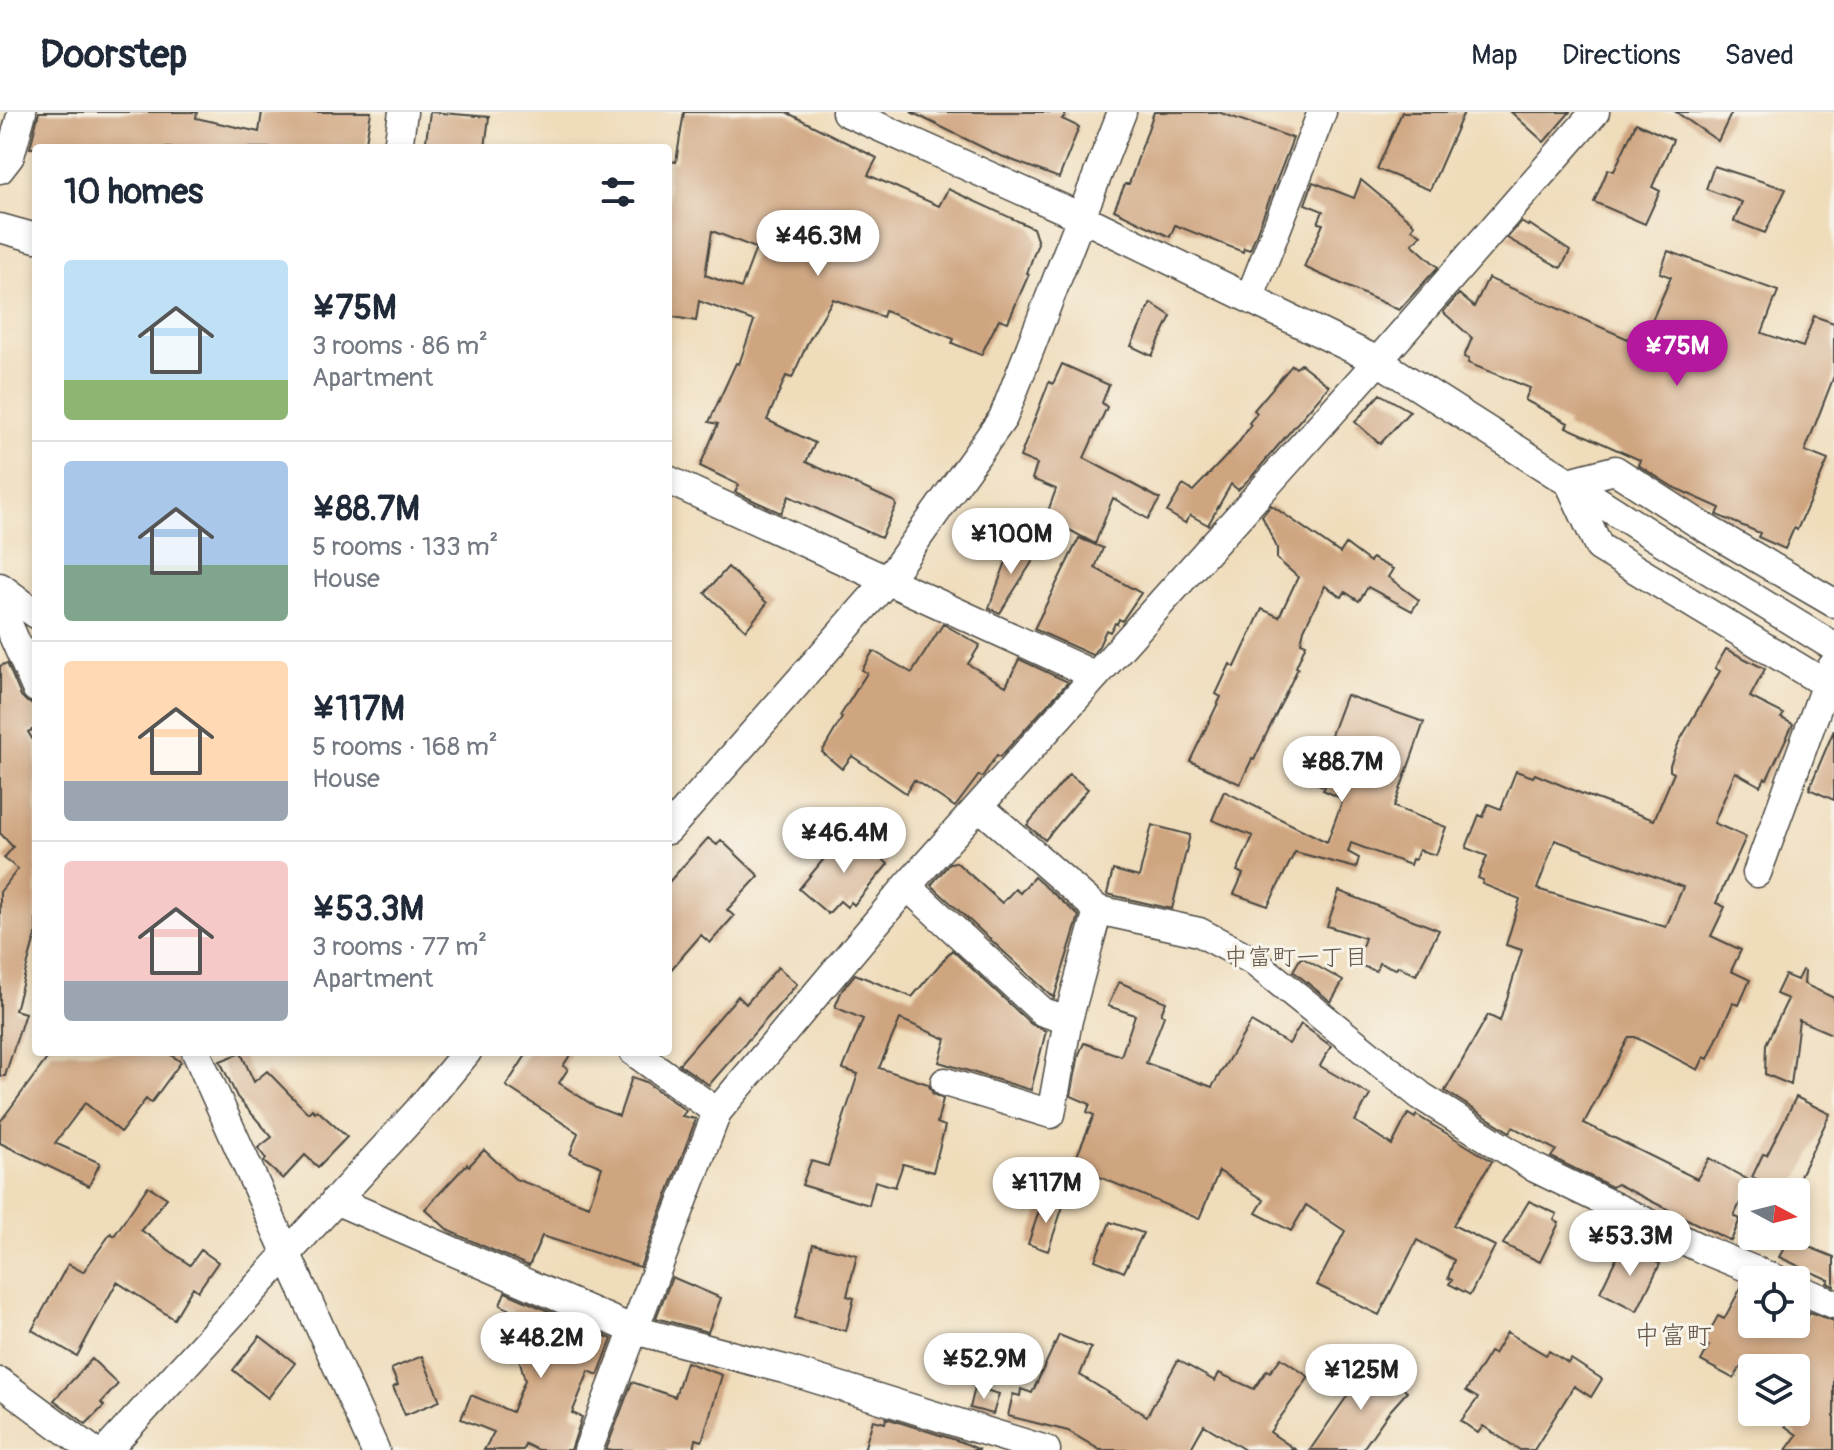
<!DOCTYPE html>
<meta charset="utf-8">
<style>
:root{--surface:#fff;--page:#f2f2f3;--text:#1f2937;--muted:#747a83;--line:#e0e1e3;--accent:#b5179e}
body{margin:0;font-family:Pangolin,"Klee One",sans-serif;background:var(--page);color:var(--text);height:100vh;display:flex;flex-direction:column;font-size:30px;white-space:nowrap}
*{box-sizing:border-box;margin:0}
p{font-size:26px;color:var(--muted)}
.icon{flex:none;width:44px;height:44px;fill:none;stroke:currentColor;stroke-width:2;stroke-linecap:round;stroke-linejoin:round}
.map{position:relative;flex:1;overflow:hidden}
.details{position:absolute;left:32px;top:32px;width:640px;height:912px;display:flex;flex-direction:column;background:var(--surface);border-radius:8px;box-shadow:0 4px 12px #0003}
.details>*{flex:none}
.needle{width:52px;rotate:97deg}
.tools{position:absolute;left:1738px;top:1066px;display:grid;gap:16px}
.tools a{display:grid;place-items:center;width:72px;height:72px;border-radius:8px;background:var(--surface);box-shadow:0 4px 12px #0003;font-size:40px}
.price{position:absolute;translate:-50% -68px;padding:0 18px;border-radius:28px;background:#fff;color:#222;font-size:26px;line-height:52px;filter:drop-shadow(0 2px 4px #0008)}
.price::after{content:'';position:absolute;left:50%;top:48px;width:24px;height:18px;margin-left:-12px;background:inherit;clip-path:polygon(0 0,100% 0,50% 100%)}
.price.selected{background:var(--accent);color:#fff}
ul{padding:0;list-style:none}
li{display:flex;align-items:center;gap:24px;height:200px;padding:0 32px}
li+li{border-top:2px solid var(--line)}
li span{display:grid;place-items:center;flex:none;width:224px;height:160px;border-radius:8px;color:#555}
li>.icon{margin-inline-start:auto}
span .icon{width:96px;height:96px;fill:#fffc;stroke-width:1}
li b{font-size:34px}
h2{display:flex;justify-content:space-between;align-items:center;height:96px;padding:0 32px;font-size:34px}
header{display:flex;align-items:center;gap:48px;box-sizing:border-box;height:112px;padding:0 40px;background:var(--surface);border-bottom:2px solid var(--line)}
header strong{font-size:38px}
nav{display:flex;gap:44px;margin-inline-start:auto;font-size:28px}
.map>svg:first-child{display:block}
.building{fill:#cfa580;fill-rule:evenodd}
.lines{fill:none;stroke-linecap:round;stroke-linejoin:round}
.minor-casing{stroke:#484640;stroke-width:31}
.minor{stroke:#fff;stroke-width:28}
.labels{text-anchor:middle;stroke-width:6;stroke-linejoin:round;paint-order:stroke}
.neighbourhood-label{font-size:24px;fill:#645649;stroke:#f7f3e8}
.quarter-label{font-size:26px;fill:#645649;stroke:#f7f3e8}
</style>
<header>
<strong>Doorstep</strong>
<nav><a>Map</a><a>Directions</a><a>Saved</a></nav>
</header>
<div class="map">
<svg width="1834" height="1338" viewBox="0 0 1834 1338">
<rect width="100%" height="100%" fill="#f7f3e8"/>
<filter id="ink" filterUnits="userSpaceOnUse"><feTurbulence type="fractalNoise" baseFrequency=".0125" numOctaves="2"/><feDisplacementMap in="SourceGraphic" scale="16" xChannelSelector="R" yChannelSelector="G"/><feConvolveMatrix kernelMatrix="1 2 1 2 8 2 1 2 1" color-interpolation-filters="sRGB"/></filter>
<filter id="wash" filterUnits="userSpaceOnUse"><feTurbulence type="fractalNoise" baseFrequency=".006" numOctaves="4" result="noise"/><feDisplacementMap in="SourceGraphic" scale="32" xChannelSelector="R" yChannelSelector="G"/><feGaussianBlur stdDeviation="1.8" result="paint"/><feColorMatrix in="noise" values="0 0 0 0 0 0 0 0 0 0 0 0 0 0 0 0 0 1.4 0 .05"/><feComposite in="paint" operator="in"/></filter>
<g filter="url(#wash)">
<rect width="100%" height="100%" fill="#efdcba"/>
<g id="blocks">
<path class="building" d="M39 0H197L196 6 259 20 262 0H371L365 36H30Z
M430 0 489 5 485 36H425Z
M684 0H786L877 46 868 63 939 94 948 77 1033 116 1038 131 1027 161 1029 162 1008 210 999 207 981 243 952 231 954 227 885 199 883 205 833 187 808 230 792 266 786 264 767 308 815 331 806 350 895 390 896 394 881 426 789 384 781 401 735 380 739 373 700 354 718 312 709 310 736 251 739 252 754 209 699 189 696 209 668 204V60L670 49 676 50ZM712 119 756 136 741 176 705 163Z
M911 0H1068L1062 7 1079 15 1059 66 996 42Z
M1154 0H1218L1293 26 1250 138 1244 136 1243 140 1175 113 1170 125 1114 98 1125 72H1129Z
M1402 0H1464L1430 78 1377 57Z
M1511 0H1570L1544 30Z
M1676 0H1732L1718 29Z
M1636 11 1673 28 1652 75 1660 79 1645 112 1594 90 1608 57 1614 59Z
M1714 54 1786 77 1765 121 1734 109 1742 90 1706 77Z
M1361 68 1414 112 1412 117 1421 123 1412 132 1438 155 1399 198 1304 155 1323 112 1318 111 1323 99 1305 92 1313 70 1354 86Z
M1521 110 1528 114 1529 112 1570 139 1561 156 1507 126Z
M1668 139 1778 179 1762 221 1803 235 1814 204 1834 211V264L1805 339 1828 348 1797 418 1794 416 1785 437 1758 425 1760 421 1717 403 1720 396 1673 375 1638 353 1640 348 1566 315 1568 311 1525 288 1530 276 1468 251 1469 247 1464 245 1472 226 1443 200 1459 182 1474 195 1488 166 1628 227 1630 224 1643 229 1671 165 1660 161Z
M1151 191 1171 204 1152 244 1131 234Z
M1062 252 1109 273 1102 291 1107 295 1084 346 1160 387 1148 407 1113 386 1095 432 1046 405 1056 377 1032 367 1037 352 1020 345 1049 270 1053 272Z
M1301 252 1329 274 1253 363 1238 378 1231 372 1208 413 1190 403 1185 411 1167 400 1183 373 1193 379 1236 334 1251 313 1249 311 1257 301 1254 298 1292 253 1296 256Z
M1380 282 1410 299 1380 332 1355 310Z
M1271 393 1340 441 1346 432 1370 450 1372 446 1393 457 1388 465 1419 488 1412 499 1368 475 1359 489 1345 480 1342 485 1325 474 1304 517 1301 530 1306 532 1296 555 1298 556 1254 648 1252 647 1240 672 1190 649 1221 585 1216 582 1230 552 1235 555 1262 497 1279 505 1298 465 1277 447V436L1262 404Z
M1079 426 1103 436 1095 456 1141 481 1122 509 1119 507 1117 512 1115 511 1110 520 1106 518 1099 534 1092 543 1034 517Z
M1012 433 1037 442 1000 501 989 496Z
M728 455 767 491 746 518 705 481Z
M943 512 980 533 968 552 1006 574 1019 547 1068 570 1000 645 997 643 982 665 979 663 955 695 914 668 906 681 852 644 842 657 822 640 842 606 840 604 867 561 862 558 873 539 912 561Z
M1726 537 1765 557 1750 585 1784 602 1781 606 1793 612 1767 667 1765 666 1760 674 1735 660 1714 711 1746 725 1716 791 1725 795 1711 824 1741 838 1731 859 1750 868 1739 893 1733 891 1708 947 1704 945 1698 958 1635 925H1629L1584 1011 1697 1067 1709 1046 1750 1069 1734 1104 1740 1107 1731 1129 1617 1072 1612 1075 1551 1045 1556 1038 1513 1015 1510 1020 1445 979 1488 903 1500 909 1522 838 1506 833 1520 787 1482 772 1483 768 1478 766 1487 744 1466 736 1479 703 1483 705 1488 692 1501 697 1516 659 1533 665 1535 662 1585 683 1654 708 1674 661 1670 659V653L1679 630 1720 559 1715 556ZM1555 728 1683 775 1666 815 1537 777Z
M7 551 21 584 27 590 36 593V616L28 620 36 633V822L15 898 25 901 5 964H0V780L18 757 4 746 13 735 0 721V554Z
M1346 583 1424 610 1394 695 1446 715 1436 743 1419 738 1415 748 1412 747 1410 753 1351 731 1348 740 1359 746 1356 756 1295 740 1268 794 1234 782 1243 762 1237 759 1253 724 1212 708 1224 679 1327 730 1343 687 1323 678 1325 675 1314 670 1335 628 1331 623Z
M1834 618V688L1809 677Z
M1069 662 1088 677 1045 728 1027 713Z
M1152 713 1190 723 1172 797 1107 782 1113 758 1139 765Z
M849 723 865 736 867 733 888 752 854 793 851 790 847 795 840 789 828 802 799 777 837 731 840 734Z
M708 726 717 733 721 728 759 764 727 798 734 804 710 831 701 823 668 861V771Z
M956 750 1002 791 1015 777 1020 781 1034 765 1079 804 1054 886 931 773 950 751Z
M1339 779 1439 818 1416 863 1398 854 1396 857 1379 851 1376 859 1356 852 1365 826 1327 814Z
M952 838 1031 912 1046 919 1031 978 939 950 946 927 900 907 879 956 928 972 933 982 943 987 937 1011 945 1014 933 1060 903 1052 895 1075 875 1069 869 1093 802 1073 811 1049 828 1054 858 962 843 957 863 907 835 895 842 878 855 862 912 885Z
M1301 845 1343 869 1331 890 1293 859Z
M778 855 797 872 709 973 679 952 738 884 746 892Z
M1802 858 1805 859 1804 872 1834 886V923L1799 908 1791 973 1765 962 1766 932 1788 887 1776 882 1785 863 1797 868Z
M1119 870 1166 890 1161 902 1164 904 1146 951 1212 975 1251 910 1289 932 1301 912 1331 934 1320 954 1370 983 1355 1009 1392 1033 1408 1002 1415 1006 1416 1003 1492 1049 1453 1113 1495 1134 1470 1183 1449 1172 1452 1168 1448 1166 1454 1148 1417 1128 1379 1203 1317 1173 1345 1119 1306 1093 1291 1119 1256 1101 1264 1088 1219 1059 1199 1107 1076 1055 1074 1051 1094 1003 1087 1000 1090 992 1071 984 1079 942 1084 931 1121 944 1135 903 1108 894Z
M52 940H167L181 950 151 991 146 987 121 1020 85 991 55 1031 100 1051 89 1074 0 1031V1010Z
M528 940H572L563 954 568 957 559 971 596 995 619 1004 632 965 646 970 686 999 682 1004 696 1007 640 1155 542 1124 529 1154 449 1119 425 1097 467 1052 469 1054 484 1038 515 1067 589 1094 602 1055 570 1042 578 1021 506 974Z
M241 941 254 970 267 959 308 1001 312 997 315 1000 317 998 347 1025 318 1055 305 1043 283 1067 264 1050 266 1047 258 1036 272 1025 237 985 220 949Z
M1796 985 1830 1002 1792 1080H1783L1752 1065 1763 1042 1767 1043Z
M148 1074 167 1086 141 1118 190 1153 201 1138 218 1150 198 1179 193 1175 174 1207 117 1170 77 1244 32 1218 68 1152 83 1160 111 1121 114 1124Z
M1043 1087 1063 1094 1048 1139 1028 1132Z
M1529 1089 1557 1102 1554 1108 1559 1111 1540 1150 1503 1132Z
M1110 1110 1143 1121 1124 1160 1095 1148Z
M1789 1127 1834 1145V1174L1827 1171 1829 1168 1779 1145Z
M813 1132 857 1143 847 1184 854 1186 846 1219 795 1206Z
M1622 1134 1660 1152 1637 1199 1600 1180Z
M672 1165 721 1186 708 1220 656 1206Z
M1743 1172 1752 1176V1212H1804L1810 1200 1834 1209V1338H1786L1797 1323 1785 1314 1809 1282 1796 1275V1256H1740L1734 1267 1701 1249 1709 1234 1703 1231 1718 1204 1724 1207Z
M505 1180 612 1227 598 1263 589 1259 572 1301 582 1305 571 1338H538L525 1332 523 1338H484L494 1320 461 1307 471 1283 512 1300 525 1268 519 1246 500 1240 505 1225 503 1224 513 1199 500 1193Z
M1507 1220 1546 1243 1549 1239 1568 1251 1571 1247 1602 1267 1591 1285 1574 1274 1534 1338H1520L1483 1314 1478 1321 1461 1309 1478 1286 1466 1279 1490 1240 1494 1242Z
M1059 1223 1091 1236 1080 1263 1147 1304 1178 1248 1215 1269 1219 1261 1254 1277 1267 1258 1270 1260 1281 1246 1309 1265 1270 1320 1296 1338H1245L1204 1313 1190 1338H1100L1068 1319 1008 1304 1013 1282 1020 1284 1021 1277 1032 1281Z
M260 1224 295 1251 268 1286 233 1258Z
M422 1244 440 1289 405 1303 393 1275 398 1273 391 1257Z
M92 1247 118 1272 101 1291 104 1294 86 1312 54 1288Z
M1372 1248 1407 1280 1389 1300 1362 1338H1310Z
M686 1250 722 1263 702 1329 696 1327 694 1338H606L632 1270 675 1285Z
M975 1275 999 1282 993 1302 970 1296Z
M886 1306 962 1330 980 1338H864L873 1308 885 1311Z"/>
</g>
</g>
<g filter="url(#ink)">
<use href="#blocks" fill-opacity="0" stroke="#484640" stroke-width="2"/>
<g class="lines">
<defs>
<path id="minor" d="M846 0 1081 105 1378 249 1650 422 1834 535
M398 36 403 0
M0 57 10 44 22 0
M0 116 36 126
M1250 185 1322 0
M668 368 1094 563
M0 475 36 502
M1834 491 1702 414 1615 358 1569 370 1599 435 1834 577
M0 494 36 576
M979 694 1098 798 1199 820 1252 848 1421 984 1535 1056 1702 1137 1778 1168
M668 718 887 469 1003 306 1122 0
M1757 761 1832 555
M907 774 1043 900 1068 908
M196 940 375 1338
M634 940 717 1000
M945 970 1051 1002 1068 908 1098 798
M335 1088 634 1218 784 1257 1046 1338
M1796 1176 1834 1192
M0 1270 92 1338
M107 1338 418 999 467 940
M588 1338 717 1000 907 774 1378 249 1595 0"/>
</defs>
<use href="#minor" class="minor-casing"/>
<use href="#minor" class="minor"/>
</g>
</g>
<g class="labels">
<g class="neighbourhood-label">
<text x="1296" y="853">中富町一丁目</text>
</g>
<g class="quarter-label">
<text x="1673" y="1232">中富町</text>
</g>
</g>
</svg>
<div class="tools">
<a><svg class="needle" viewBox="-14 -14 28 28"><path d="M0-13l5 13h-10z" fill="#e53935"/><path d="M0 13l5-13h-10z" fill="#747a83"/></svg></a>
<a><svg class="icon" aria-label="locate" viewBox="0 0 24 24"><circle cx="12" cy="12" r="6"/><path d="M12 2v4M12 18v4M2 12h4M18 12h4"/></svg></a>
<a><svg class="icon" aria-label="layers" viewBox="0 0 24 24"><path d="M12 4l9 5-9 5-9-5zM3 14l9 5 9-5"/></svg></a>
</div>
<b class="price" style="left:818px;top:166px">¥46.3M</b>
<b class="price selected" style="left:1677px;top:276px">¥75M</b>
<b class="price" style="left:1011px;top:464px">¥100M</b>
<b class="price" style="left:1342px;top:692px">¥88.7M</b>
<b class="price" style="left:844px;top:763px">¥46.4M</b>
<b class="price" style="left:1046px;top:1113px">¥117M</b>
<b class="price" style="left:1630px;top:1166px">¥53.3M</b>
<b class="price" style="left:541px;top:1268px">¥48.2M</b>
<b class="price" style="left:984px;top:1289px">¥52.9M</b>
<b class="price" style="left:1361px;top:1300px">¥125M</b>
<section class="details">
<h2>10 homes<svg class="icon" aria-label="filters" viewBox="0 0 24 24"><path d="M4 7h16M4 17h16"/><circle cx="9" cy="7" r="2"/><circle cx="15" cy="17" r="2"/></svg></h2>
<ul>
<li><span style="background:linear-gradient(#bfe0f5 75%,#8fb573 0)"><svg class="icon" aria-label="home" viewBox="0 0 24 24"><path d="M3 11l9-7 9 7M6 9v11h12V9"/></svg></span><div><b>¥75M</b><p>3 rooms · 86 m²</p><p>Apartment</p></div></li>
<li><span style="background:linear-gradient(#a9c7e8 65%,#7fa58c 0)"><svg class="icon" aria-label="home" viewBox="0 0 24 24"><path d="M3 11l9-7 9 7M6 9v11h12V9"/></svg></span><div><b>¥88.7M</b><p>5 rooms · 133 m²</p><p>House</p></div></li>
<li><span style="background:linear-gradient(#ffd9b3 75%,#9aa5b1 0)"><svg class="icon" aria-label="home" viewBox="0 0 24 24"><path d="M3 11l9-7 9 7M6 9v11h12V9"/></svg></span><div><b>¥117M</b><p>5 rooms · 168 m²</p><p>House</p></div></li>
<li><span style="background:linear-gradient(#f6c9c9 75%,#9aa5b1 0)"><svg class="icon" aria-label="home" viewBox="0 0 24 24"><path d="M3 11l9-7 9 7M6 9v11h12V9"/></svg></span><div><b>¥53.3M</b><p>3 rooms · 77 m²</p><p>Apartment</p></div></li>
</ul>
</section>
</div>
